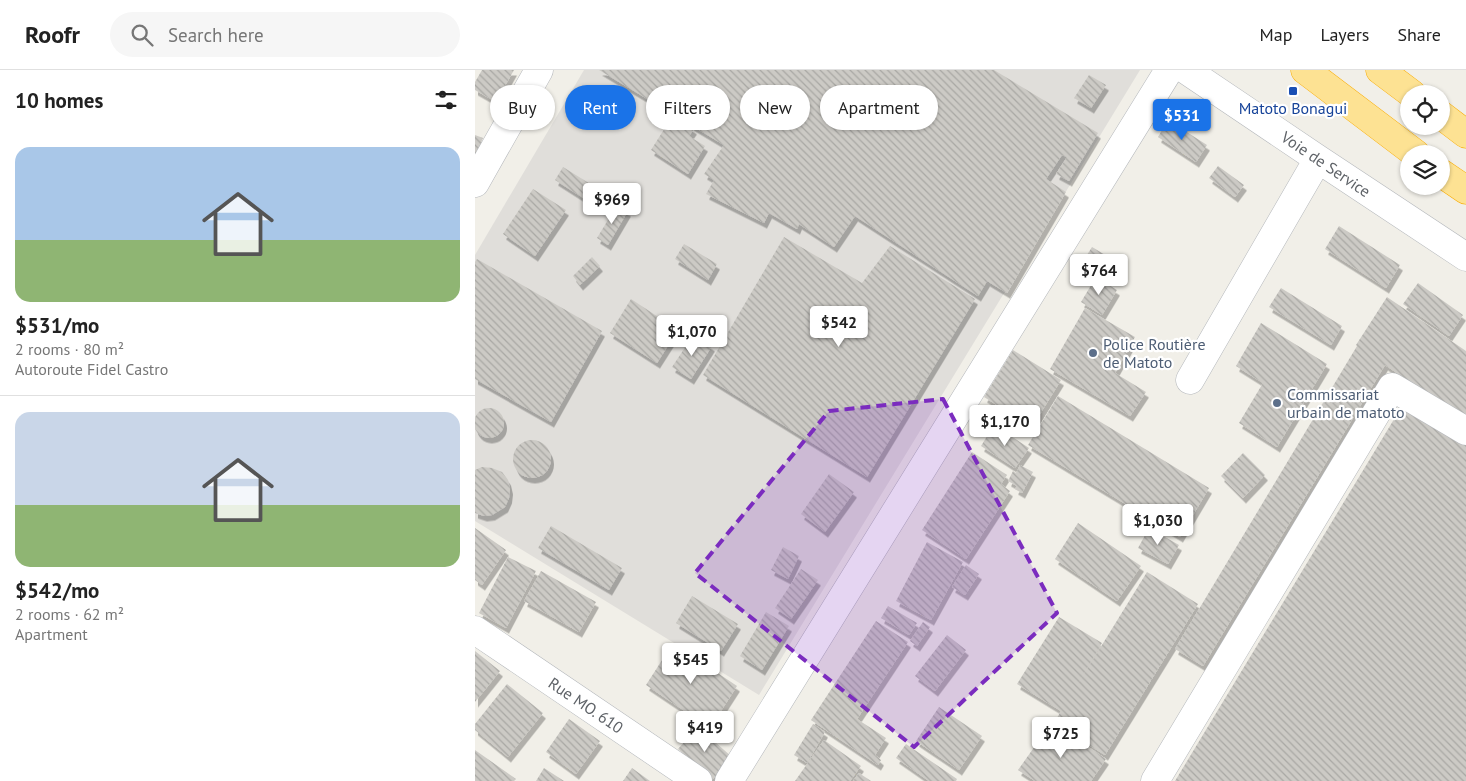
<!DOCTYPE html>
<meta charset="utf-8">
<style>
:root{--surface:#fff;--page:#f6f6f6;--text:#222;--muted:#767676;--line:#e0e0e0;--accent:#1a73e8}
body{margin:0;font-family:"PT Sans",sans-serif;background:var(--page);color:var(--text);height:100vh;display:flex;flex-direction:column;font-size:19px;white-space:nowrap}
*{box-sizing:border-box;margin:0}
p{font-size:16px;color:var(--muted)}
.icon{flex:none;width:28px;height:28px;fill:none;stroke:currentColor;stroke-width:2;stroke-linecap:round;stroke-linejoin:round}
.map{position:relative;flex:1;overflow:hidden}
.side{display:flex;flex-direction:column;background:var(--surface);width:475px}
.side>*{flex:none}
.hud{position:absolute;left:15px;top:15px;width:475px;height:45px;display:flex;gap:10px}
.buttons{position:absolute;left:925px;top:15px;display:grid;gap:10px}
.buttons a{display:grid;place-items:center;width:50px;height:50px;border-radius:50%;background:var(--surface);box-shadow:0 1px 4px #0004;font-size:25px}
.price{position:absolute;translate:-50% -42px;padding:0 11px;border-radius:5px;background:#fff;color:#222;font-size:16px;line-height:32px;filter:drop-shadow(0 1px 2px #0008)}
.price::after{content:'';position:absolute;left:50%;top:30px;width:15px;height:11px;margin-left:-8px;background:inherit;clip-path:polygon(0 0,100% 0,50% 100%)}
.price.active{background:var(--accent);color:#fff}
ul{padding:0;list-style:none}
li{display:grid;align-content:center;gap:10px;height:265px;padding:0 15px}
li+li{border-top:1px solid var(--line)}
li span{display:grid;place-items:center;height:155px;border-radius:15px;color:#555}
li>.icon{margin-inline-start:auto}
span .icon{width:90px;height:90px;fill:#fffc;stroke-width:1}
li b{font-size:21px}
h2{display:flex;justify-content:space-between;align-items:center;height:60px;padding:0 15px;font-size:21px}
.pill{padding:0 18px;border-radius:22px;background:var(--surface);box-shadow:0 1px 4px #0004;font-size:18px;line-height:45px}
.pill.active{background:var(--accent);color:#fff}
header{display:flex;align-items:center;gap:30px;box-sizing:border-box;height:70px;padding:0 25px;background:var(--surface);border-bottom:1px solid var(--line)}
header strong{font-size:24px}
nav{display:flex;gap:28px;margin-inline-start:auto;font-size:18px}
.search{width:350px;height:45px;background:var(--page);display:flex;align-items:center;gap:12px;box-sizing:border-box;padding:0 18px;border-radius:28px;color:var(--muted);font-size:19px}
main{display:flex;flex:1;min-height:0}
.map>svg:first-child{display:block}
.industrial{fill:#e0deda}
.building{fill:url(#building-back-hatch);filter:url(#shadow)}
.lines{fill:none;stroke-linecap:round;stroke-linejoin:round}
.minor-casing{stroke:#b5b8bc;stroke-width:29}
.highway-casing{stroke:#f9ab00;stroke-width:29}
.minor{stroke:#fff;stroke-width:28}
.highway{stroke:#fde293;stroke-width:28}
.marked{fill:#7b2cbf;fill-opacity:0.2;stroke:#7b2cbf;stroke-width:4;stroke-dasharray:10 6;stroke-linejoin:round}
.transit-dot{fill:#1a4fb4;stroke:#fff;stroke-width:2}
.service-dot{fill:#5c6f8a;stroke:#fff;stroke-width:2}
.labels{text-anchor:middle;stroke-width:4.5;stroke-linejoin:round;paint-order:stroke}
.transit-label{font-size:16px;fill:#164399;stroke:#fff}
.street-label{font-size:16px;fill:#5f6368;stroke:#fff}
.service-label{font-size:16px;fill:#4e5e75;stroke:#fff;text-anchor:start}
</style>
<header>
<strong>Roofr</strong>
<div class="search"><svg class="icon" aria-label="search" viewBox="0 0 24 24"><circle cx="10" cy="10" r="6"/><path d="M15 15l6 6"/></svg>Search here</div>
<nav><a>Map</a><a>Layers</a><a>Share</a></nav>
</header>
<main>
<section class="side">
<h2>10 homes<svg class="icon" aria-label="filters" viewBox="0 0 24 24"><path d="M4 7h16M4 17h16"/><circle cx="9" cy="7" r="2"/><circle cx="15" cy="17" r="2"/></svg></h2>
<ul>
<li><span style="background:linear-gradient(#a9c7e8 60%,#8fb573 0)"><svg class="icon" aria-label="home" viewBox="0 0 24 24"><path d="M3 11l9-7 9 7M6 9v11h12V9"/></svg></span><div><b>$531/mo</b><p>2 rooms · 80 m²</p><p>Autoroute Fidel Castro</p></div></li>
<li><span style="background:linear-gradient(#c9d6e8 60%,#8fb573 0)"><svg class="icon" aria-label="home" viewBox="0 0 24 24"><path d="M3 11l9-7 9 7M6 9v11h12V9"/></svg></span><div><b>$542/mo</b><p>2 rooms · 62 m²</p><p>Apartment</p></div></li>
</ul>
</section>
<div class="map">
<svg width="991" height="711" viewBox="0 0 991 711">
<defs>
<pattern id="building-back-hatch" width="6" height="6" patternUnits="userSpaceOnUse" patternTransform="scale(1.25)"><rect width="6" height="6" fill="#cccac5"/><path d="M-1 5l2 2M0 0l6 6M5-1l2 2" fill="none" stroke="#a9a8a4"/></pattern>
<filter id="shadow"><feDropShadow dx="3" dy="5.5" stdDeviation="0" flood-color="#0004"/></filter>
</defs>
<rect width="100%" height="100%" fill="#f1efe8"/>
<path class="industrial" d="M109 0H665L284 625 0 451V185Z"/>
<path class="building" d="M7 0H39L21 32 0 20V12Z
M124 0H519L623 63 594 111 581 104 592 87 587 85 571 109 591 122 532 223 512 211 503 226 380 146 359 177 324 154 322 159 294 143 289 153 231 124 239 110 229 104 249 75Z
M614 5 631 15 616 38 599 28Z
M198 45 219 59 214 66 230 76 213 104 176 80Z
M693 50 732 75 721 92 683 67Z
M0 65 8 68 0 86Z
M743 96 769 115 760 127 734 108Z
M88 97 133 125 124 138 80 110Z
M58 119 91 140 60 186 28 164Z
M142 135 153 141 133 175 122 168Z
M864 156 925 195 911 218 850 179Z
M309 167 387 213 415 176 500 229 392 407 228 305Z
M209 174 242 194 233 210 200 189Z
M617 177 642 192 630 211 605 196Z
M117 187 125 196 105 215 98 206Z
M2 189 127 261 76 352 0 309V192Z
M621 207 642 220 627 245 606 232Z
M943 213 988 245 974 266 928 234Z
M806 218 867 256 856 275 794 237Z
M912 227 991 281V349L910 295 728 596 700 579 882 276 881 275Z
M156 229 203 260 182 293 135 263Z
M610 238 660 267 640 303 671 322 655 346 575 299Z
M786 253 852 294 802 377 764 353 788 313 761 296Z
M219 264 237 276 216 309 197 297Z
M538 280 586 310 557 357 509 327Z
M583 326 734 418 705 467 553 375Z
M927 336 991 375V711H700Z
M-1 353a15 15 0 1 1 30 0a15 15 0 1 1-30 0Z
M519 355 554 378 540 398 506 376Z
M38 389a19 19 0 1 1 38 0a19 19 0 1 1-38 0Z
M497 382 532 405 526 414 535 421 491 489 447 460Z
M768 383 790 405 768 428 746 406Z
M545 395 558 402 547 423 540 419 542 416 533 411 538 401 541 403Z
M7 397 17 398 27 402 33 410 35 419 34 428 30 437 17 445 9 446 0 443V400Z
M354 404 379 422 350 462 326 444Z
M603 453 666 496 642 531 580 489Z
M76 456 147 498 134 520 63 478Z
M0 458 31 480 7 515 0 510Z
M674 458 704 475 693 494 663 478Z
M452 472 488 492 456 550 421 531Z
M308 477 324 486 313 509 296 500Z
M33 487 61 501 31 558 4 543Z
M491 495 504 504 490 525 477 517Z
M326 499 343 510 316 549 300 538Z
M66 501 121 532 104 562 49 531Z
M672 502 723 534 630 685 579 653 586 641 542 614 584 547 627 573 601 617Z
M217 526 263 554 246 581 201 553Z
M413 536 442 553 434 565 406 548Z
M291 542 314 556 287 600 265 586Z
M401 551 433 572 382 649 411 668 400 685 406 690 403 695 336 650Z
M448 552 455 557 442 576 435 571Z
M472 565 491 580 460 621 440 606Z
M198 573 262 616 235 658 171 615Z
M0 581 25 601 0 632Z
M32 614 68 643 33 687 0 660V654Z
M464 637 507 666 484 700 441 671Z
M94 649 125 671 101 704 71 682Z
M577 652 631 689 616 711H560L543 700Z
M338 654 350 662 332 693 319 685Z
M223 657 257 687 237 710 203 679Z
M349 670 386 696 375 711H320Z
M431 674 482 709 481 711H454L421 688Z
M0 680 41 709 39 711H0Z
M69 698 89 711H61Z
M157 698 175 711H148Z
M384 703 396 711H378Z"/>
<g class="lines">
<defs>
<path id="minor" d="M711 0 843 89 991 187
M0 113 64 0
M715 310 843 89
M0 560 223 711
M254 711 694 0
M680 711 917 317 991 361"/>
<path id="highway" d="M830 0 941 84
M905 0 937 24
M966 45 991 64
M966 103 991 120"/>
</defs>
<use href="#minor" class="minor-casing"/>
<use href="#highway" class="highway-casing"/>
<use href="#minor" class="minor"/>
<use href="#highway" class="highway"/>
</g>
<path class="marked" d="M468 329 582 543 439 677 220 503 354 341Z"/>
<rect class="transit-dot" x="813" y="16" width="10" height="10" rx="2.5"/>
<g class="service-dot">
<circle cx="618" cy="283" r="5"/>
<circle cx="802" cy="333" r="5"/>
</g>
<g class="labels">
<g class="transit-label">
<text x="818" y="44">Matoto Bonagui</text>
</g>
<g class="street-label">
<text transform="translate(851 94) rotate(34)" y="6">Voie de Service</text>
<text transform="translate(111 635) rotate(34)" y="6">Rue MO. 610</text>
</g>
<g class="service-label">
<text x="628" y="280">Police Routière<tspan x="628" dy="18">de Matoto</tspan></text>
<text x="812" y="330">Commissariat<tspan x="812" dy="18">urbain de matoto</tspan></text>
</g>
</g>
</svg>
<div class="buttons">
<a><svg class="icon" aria-label="locate" viewBox="0 0 24 24"><circle cx="12" cy="12" r="6"/><path d="M12 2v4M12 18v4M2 12h4M18 12h4"/></svg></a>
<a><svg class="icon" aria-label="layers" viewBox="0 0 24 24"><path d="M12 4l9 5-9 5-9-5zM3 14l9 5 9-5"/></svg></a>
</div>
<b class="price active" style="left:707px;top:71px">$531</b>
<b class="price" style="left:137px;top:155px">$969</b>
<b class="price" style="left:624px;top:226px">$764</b>
<b class="price" style="left:364px;top:278px">$542</b>
<b class="price" style="left:217px;top:287px">$1,070</b>
<b class="price" style="left:530px;top:377px">$1,170</b>
<b class="price" style="left:683px;top:476px">$1,030</b>
<b class="price" style="left:216px;top:615px">$545</b>
<b class="price" style="left:230px;top:683px">$419</b>
<b class="price" style="left:586px;top:689px">$725</b>
<div class="hud">
<a class="pill">Buy</a>
<a class="pill active">Rent</a>
<a class="pill">Filters</a>
<a class="pill">New</a>
<a class="pill">Apartment</a>
</div>
</div>
</main>
